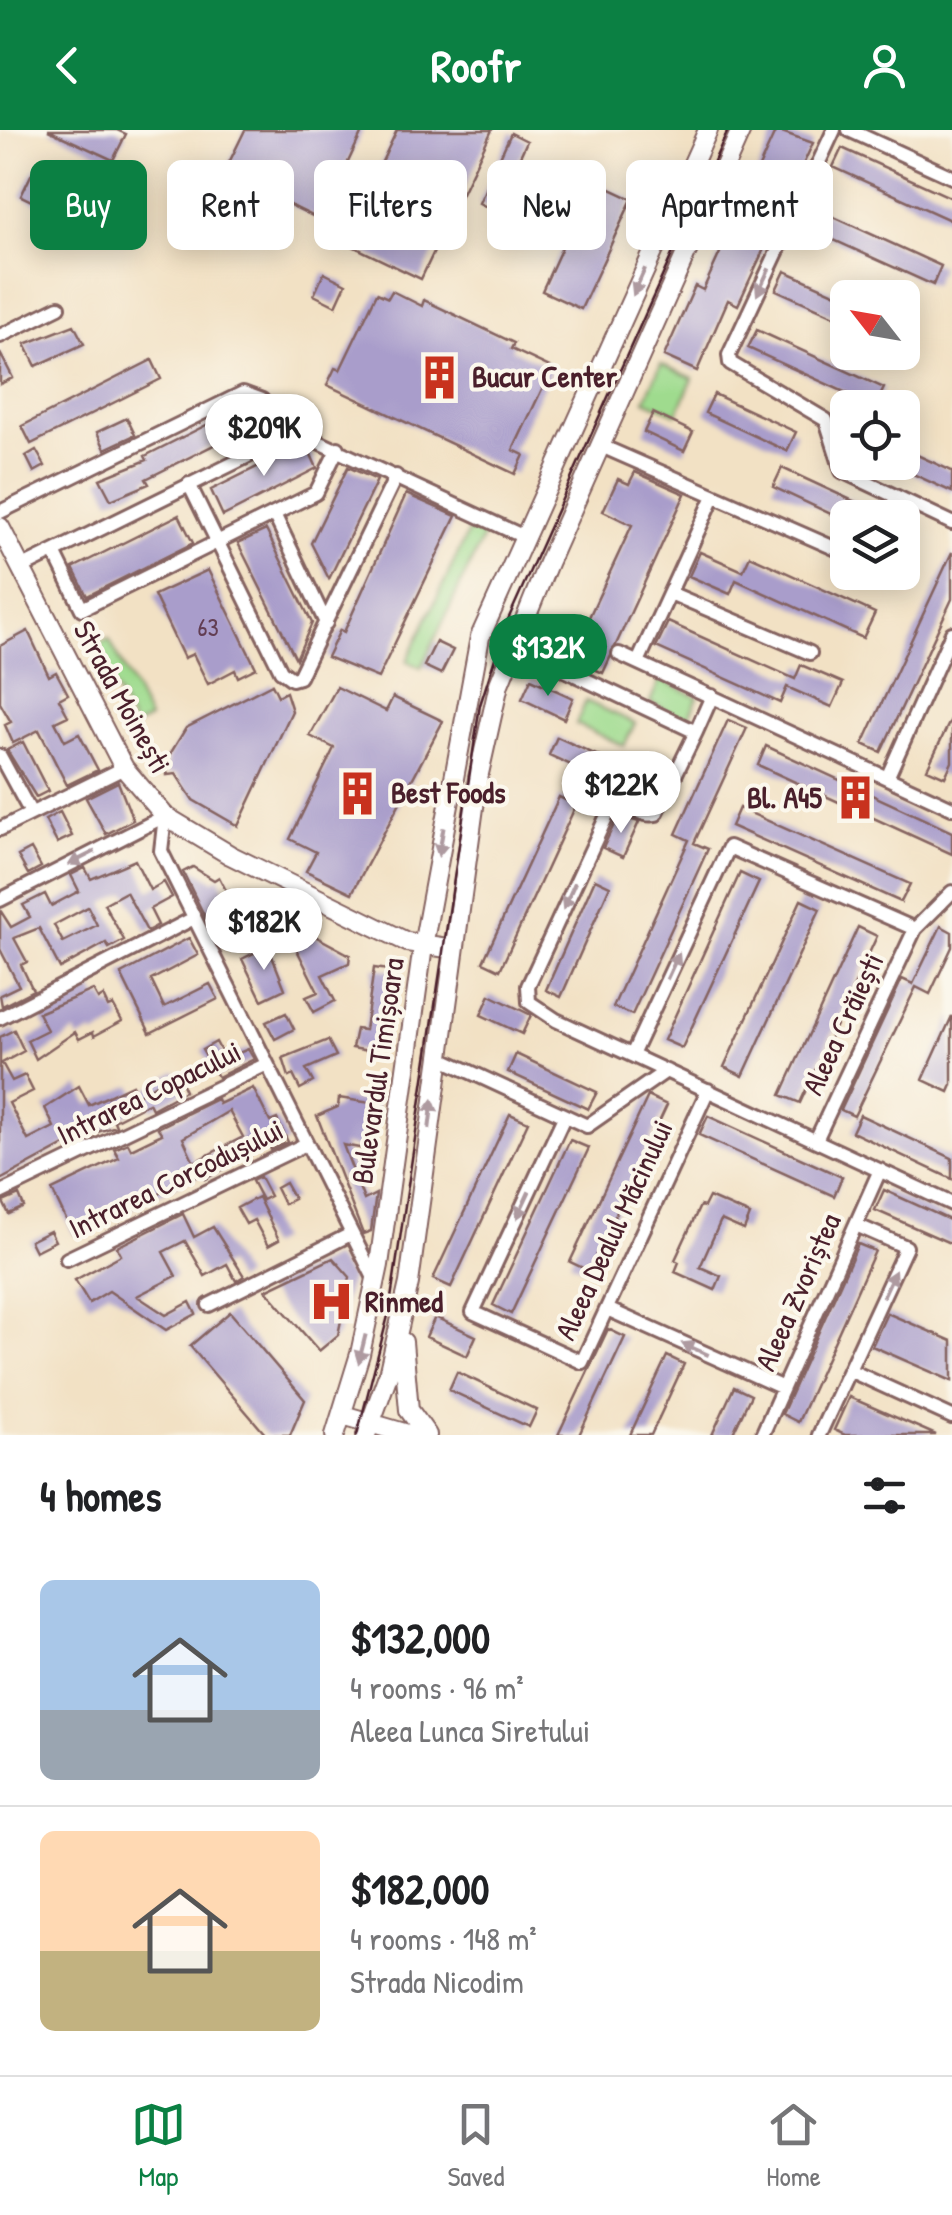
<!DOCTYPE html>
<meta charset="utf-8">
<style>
:root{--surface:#fff;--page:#f2f2f2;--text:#202124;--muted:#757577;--line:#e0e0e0;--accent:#0b8043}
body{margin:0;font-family:"Patrick Hand",sans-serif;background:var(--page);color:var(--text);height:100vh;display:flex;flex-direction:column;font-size:38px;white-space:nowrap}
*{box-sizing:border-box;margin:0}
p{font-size:32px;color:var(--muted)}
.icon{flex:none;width:55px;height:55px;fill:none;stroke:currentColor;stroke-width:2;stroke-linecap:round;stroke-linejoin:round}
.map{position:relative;height:1305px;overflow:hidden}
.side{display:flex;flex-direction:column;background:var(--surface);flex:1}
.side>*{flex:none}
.top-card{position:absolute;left:30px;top:30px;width:892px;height:90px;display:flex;gap:20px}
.needle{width:65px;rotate:301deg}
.controls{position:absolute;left:830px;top:150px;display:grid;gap:20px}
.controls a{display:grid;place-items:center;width:90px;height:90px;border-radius:15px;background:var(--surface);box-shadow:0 5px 25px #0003;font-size:50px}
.price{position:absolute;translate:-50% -85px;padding:0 22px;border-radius:35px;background:#fff;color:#222;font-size:32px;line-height:65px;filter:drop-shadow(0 2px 5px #0008)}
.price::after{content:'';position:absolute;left:50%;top:60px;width:30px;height:22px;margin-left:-15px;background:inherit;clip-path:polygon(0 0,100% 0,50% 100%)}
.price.active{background:var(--accent);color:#fff}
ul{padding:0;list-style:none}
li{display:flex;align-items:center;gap:30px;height:250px;padding:0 40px}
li+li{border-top:2px solid var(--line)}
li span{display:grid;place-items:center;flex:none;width:280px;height:200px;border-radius:15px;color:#555}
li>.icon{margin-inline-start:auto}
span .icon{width:120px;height:120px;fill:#fffc;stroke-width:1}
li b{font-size:42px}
h2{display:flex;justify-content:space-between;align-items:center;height:120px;padding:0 40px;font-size:42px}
.chip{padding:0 35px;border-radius:15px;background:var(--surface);box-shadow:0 5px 25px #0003;font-size:35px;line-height:90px}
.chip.active{background:var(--accent);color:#fff}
header{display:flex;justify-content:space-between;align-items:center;height:130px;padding:0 40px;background:var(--accent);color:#fff;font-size:45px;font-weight:700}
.tabs{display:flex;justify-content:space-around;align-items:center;height:140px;border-top:2px solid var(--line);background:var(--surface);font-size:28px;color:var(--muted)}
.tabs a{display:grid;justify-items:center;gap:5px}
.tabs .active{color:var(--accent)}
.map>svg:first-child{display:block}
.green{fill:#9fdb8e;stroke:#747d5c;stroke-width:2.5}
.building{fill:#a99dcb;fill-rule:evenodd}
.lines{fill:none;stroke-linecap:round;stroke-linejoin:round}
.street-casing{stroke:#856361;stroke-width:18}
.secondary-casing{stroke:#856361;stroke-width:22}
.street{stroke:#fff;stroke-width:12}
.secondary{stroke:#fff;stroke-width:18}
.tram{stroke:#4a1f2b;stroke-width:2.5}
.oneway{fill:#ae9aa0}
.labels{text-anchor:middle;stroke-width:8;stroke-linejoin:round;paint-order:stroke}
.number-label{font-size:25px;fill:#623e53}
.poi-label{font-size:30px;font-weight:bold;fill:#4a1f2b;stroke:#fbf7ec;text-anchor:start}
.street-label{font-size:30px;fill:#4a1f2b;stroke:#fbf7ec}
</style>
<header><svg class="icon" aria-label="back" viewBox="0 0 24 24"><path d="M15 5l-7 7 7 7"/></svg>Roofr<svg class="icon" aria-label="person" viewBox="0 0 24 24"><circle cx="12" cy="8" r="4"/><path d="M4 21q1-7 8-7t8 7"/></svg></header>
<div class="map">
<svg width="952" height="1305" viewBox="0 0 952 1305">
<rect width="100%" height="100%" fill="#fbf7ec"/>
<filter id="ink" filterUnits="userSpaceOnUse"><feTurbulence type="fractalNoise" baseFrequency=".01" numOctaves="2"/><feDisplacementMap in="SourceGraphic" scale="20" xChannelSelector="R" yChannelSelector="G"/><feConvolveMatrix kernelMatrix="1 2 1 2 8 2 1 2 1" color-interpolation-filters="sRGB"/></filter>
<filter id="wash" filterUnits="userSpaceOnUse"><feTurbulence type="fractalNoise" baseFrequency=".0048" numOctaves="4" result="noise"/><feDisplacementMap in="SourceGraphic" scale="40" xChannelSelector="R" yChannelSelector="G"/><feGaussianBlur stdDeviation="2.25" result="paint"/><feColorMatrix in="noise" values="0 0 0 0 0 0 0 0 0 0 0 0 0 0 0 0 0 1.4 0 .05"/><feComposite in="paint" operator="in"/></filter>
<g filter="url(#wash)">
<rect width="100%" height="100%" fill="#f2e1c4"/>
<path class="green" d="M661 234 693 248 677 284 645 270Z
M471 396 485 403 421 538 407 531Z
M109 509 149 589 134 597 94 516Z
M660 549 698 567 687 590 650 572Z
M586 571 635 593 624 616 576 594Z"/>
<g id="blocks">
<path class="building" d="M48 0H117L126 4 113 30Z
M245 0H363L321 90 224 43Z
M397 0H492L421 149 344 112Z
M776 0 813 13 738 175 728 170 697 241 664 226 695 156 703 160Z
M511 3 527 11 495 81 479 73Z
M842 18 952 68V91L833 37Z
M34 39 95 68 81 95 21 66Z
M585 47 632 69 581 179 542 161 567 106 559 102Z
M814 78 941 136 933 155 805 97Z
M785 141 848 169V192L776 160Z
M324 143 346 154 336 176 314 165Z
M392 161 422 176 424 170 514 213 511 219 552 238 513 320 524 325 515 344 327 255 335 238 340 240 377 163 388 168Z
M74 195 84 214 36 236 25 214Z
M757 200 884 258 875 276 748 218Z
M0 223 13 248 0 254Z
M152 230 161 249 31 314 22 296Z
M714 264 796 302 787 321 705 283Z
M246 275 267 293 212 316 146 349 149 354 111 370 100 349 147 330 145 326Z
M653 283 693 302 684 321 644 302Z
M127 288 135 305 105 319 97 302Z
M301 315 308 318 317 338 223 386 211 360Z
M902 318 952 341V362L902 339Z
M36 320 45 336 34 342 26 326Z
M348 337 377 350 329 449 311 413Z
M782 338 864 376 859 388H848V392L773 357Z
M635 342 685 364 603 543 570 528 632 395 603 381 618 349 629 354Z
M406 364 456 386 378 548 327 527 340 500 344 502Z
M179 385 193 413 87 466 73 438Z
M266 400 312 493 296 529 238 413Z
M700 422 743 441 750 426 875 483 863 508 736 450 730 464 689 446Z
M952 422V469L881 622 863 614Z
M208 440 256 538 238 547 235 540 208 554 193 524 184 528 154 465Z
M668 492 795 549 801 535 843 553 832 577 787 557 780 573 656 517Z
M28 501 49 546 56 542 68 564 59 569 68 586 55 592 65 611 79 604 98 640 67 655 39 600 13 613 5 595 11 592 0 573V516Z
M436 512 453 520 441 544 424 536Z
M531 549 573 568 564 589 522 569Z
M272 554 278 566 286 562 292 581 238 696 193 670 176 644 167 645V629L186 598Z
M337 557 386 581 393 567 443 591 352 763 306 741 316 722 290 709 334 618 310 606Z
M952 587V632L945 647 927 639Z
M728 590 747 598 694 713 708 719 632 885 613 877 689 710 676 704Z
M557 607 638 644 630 662 549 625Z
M23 612 48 661 36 667 7 620Z
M766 616 952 702V724L758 635Z
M118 652 133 690 106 704 86 668Z
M559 667 576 675 500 840 483 832Z
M739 678 910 754 901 772 731 696Z
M60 682 72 706 57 713 45 690Z
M618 686 639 692 623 727 603 718Z
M31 719 41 737 28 744 18 726Z
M135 730 150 760 164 752 172 767 150 779 158 795 147 801 126 762 104 774 124 810 109 818 106 813 60 838 39 798 14 808 27 832 21 835 33 860 2 876 0 865 19 856 0 819V780L11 797 30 787 23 775 45 764 51 776 79 761 71 745 85 738 91 749ZM88 777 97 795 63 812 54 795Z
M193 737 214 750 219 747 234 776 206 789 183 742Z
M740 743 759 752 682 918 664 910Z
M595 749 610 756 561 867 546 860Z
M262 765 318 793 304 800 350 825 349 833 322 845 335 871 314 882 306 867 318 862 291 808Z
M801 770 820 779 743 946 724 937Z
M941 796 952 802V817L930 864 916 857 854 986 841 980 902 849 913 854Z
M858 797 877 806 800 973 781 965Z
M189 808 198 825 151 850 164 877 210 854 218 869 150 903 121 844Z
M268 816 285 859 262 870 242 829Z
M374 838 397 841 389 891 380 889 374 922 352 918 356 899 365 900Z
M93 860 98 869 103 866 108 877 113 875 122 891 94 906 93 902 79 909 75 902 36 929 27 910 47 900 38 883Z
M490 865 531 885 522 904 481 885Z
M286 883 294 899 275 909 266 892Z
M952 886V955L949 962 923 950Z
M14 900 24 921 2 933 12 951 25 945 33 961 9 973 28 1010 54 997 45 978 79 956 89 975 132 955 137 966 176 941 185 961 152 979 149 973 114 991 116 996 76 1009 0 1050V907Z
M328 910 336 926 306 939 313 952 300 959 293 945 289 947 283 928Z
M216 912 225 929 248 919 254 929 218 947 202 920Z
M516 924 597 962 588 979 508 942Z
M253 958 270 992 277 989 288 1012 271 1020 269 1015 205 1049 203 1044 182 1052 102 1094 101 1090 73 1104 52 1060 119 1028 114 1019 128 1013 131 1019 162 1004 158 998 217 969 219 974ZM229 981 243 1007 194 1032 183 1008Z
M648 966 667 975 589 1141 570 1132Z
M339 968 377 974 370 1020 343 1015 364 1070 376 1064 371 1101 363 1104 317 986 338 977Z
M510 984 528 992 451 1157 433 1149Z
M860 985 952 1028V1049L852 1002Z
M708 986 842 1047 834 1066 699 1005Z
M570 1010 589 1018 511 1184 493 1175Z
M260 1047 270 1066 262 1070 252 1051Z
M285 1053 294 1069 284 1074 276 1058Z
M884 1060 952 1091V1114L875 1080Z
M19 1065 24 1077 9 1084 3 1072Z
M258 1067 279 1110 268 1116 254 1090 246 1094 237 1078Z
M709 1067 750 1085 744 1100 721 1090 700 1137 721 1146 715 1160 675 1142 679 1132 675 1130 700 1076 704 1077Z
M183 1084 194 1107 213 1097 244 1146 236 1151 227 1134 205 1146 185 1111 163 1122 176 1146 137 1166 166 1185 190 1172 196 1184 166 1200 109 1161 89 1173 75 1150 121 1125 117 1117Z
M50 1101 55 1111 35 1121 30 1111Z
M858 1114 875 1121 798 1292 782 1284Z
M333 1128 350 1147 338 1205 319 1221 266 1160Z
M230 1182 305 1270 290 1305H266L190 1216Z
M887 1183 952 1211V1251L872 1216Z
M435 1187 476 1206 467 1226 426 1207Z
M608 1199 625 1207 579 1305H558Z
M667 1226 684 1234 651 1305H630Z
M457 1242 537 1280 529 1297 449 1260Z
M734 1257 751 1265 732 1305H712Z
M849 1267 936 1305H845L834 1300Z"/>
</g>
</g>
<g filter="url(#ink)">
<use href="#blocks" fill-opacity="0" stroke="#856361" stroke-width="2.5"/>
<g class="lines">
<defs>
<path id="street" d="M834 0 729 225 730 233 826 290 842 341 952 393
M849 0 952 47
M0 206 59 177
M599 315 848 424
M189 354 281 541 292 549 299 547 396 346
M0 382 243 263 262 270 268 282
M274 384 326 493
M887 388 896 368
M54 422 82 479 316 363 338 318
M21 438 297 302 522 406
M670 463 810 523
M512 515 696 602 712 566
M619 524 952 678
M638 532 714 366
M696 602 656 684C639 688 625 669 610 679L528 856 529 872 556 890 952 1074
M0 626 31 683
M887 648 952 503
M165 686 161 721 376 1152
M0 699 124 638
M0 770 165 686
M0 888 194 788
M632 925 729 717 915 799
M438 927 587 996 666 941
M564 987 473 1182 582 1232 708 960
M816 1010 915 799 952 762
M0 1063 267 934
M67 1129 306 1014
M209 1175 351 1104
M607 1179 783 1258
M849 1240 952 1287
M762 1305 880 1040
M819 1305 906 1117 856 1095"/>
<path id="secondary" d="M0 397 124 638 165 686 230 725 407 812 454 819
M403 1212 409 1280 427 1305
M343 1285 411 1305
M335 1305 360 1224 379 1135 423 816 480 507 708 0
M366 1305 388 1245 409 1153 478 648 499 554 548 433 741 0"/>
</defs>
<use href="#street" class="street-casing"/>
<use href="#secondary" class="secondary-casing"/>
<use href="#street" class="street"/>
<use href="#secondary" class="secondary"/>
<path class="tram" d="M357 1305 389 1182 480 575 506 494 728 0"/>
</g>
<defs><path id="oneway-solid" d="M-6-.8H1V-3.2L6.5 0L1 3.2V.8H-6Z" transform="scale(2.5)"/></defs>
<g class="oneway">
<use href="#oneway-solid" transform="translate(639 152) rotate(114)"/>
<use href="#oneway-solid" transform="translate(763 152) rotate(115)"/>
<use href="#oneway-solid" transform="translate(441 712) rotate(100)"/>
<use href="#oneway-solid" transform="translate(82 728) rotate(153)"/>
<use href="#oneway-solid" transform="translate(569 766) rotate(114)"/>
<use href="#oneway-solid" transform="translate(673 836) rotate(-65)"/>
<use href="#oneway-solid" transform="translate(431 984) rotate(-83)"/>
<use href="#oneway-solid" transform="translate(523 1075) rotate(115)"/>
<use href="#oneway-solid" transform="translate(889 1154) rotate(-65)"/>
<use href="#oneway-solid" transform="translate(362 1219) rotate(104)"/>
<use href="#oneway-solid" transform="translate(695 1219) rotate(-156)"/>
</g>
</g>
<defs>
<symbol id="building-bare" viewBox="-9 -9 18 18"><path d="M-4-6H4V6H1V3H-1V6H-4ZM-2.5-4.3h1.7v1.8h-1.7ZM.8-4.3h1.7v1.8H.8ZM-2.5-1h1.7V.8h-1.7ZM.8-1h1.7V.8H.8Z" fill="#c8321e" stroke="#fbf7ec" stroke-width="2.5" paint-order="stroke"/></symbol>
<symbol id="hospital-bare" viewBox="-9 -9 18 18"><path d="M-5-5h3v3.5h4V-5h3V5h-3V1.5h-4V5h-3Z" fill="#c8321e" stroke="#fbf7ec" stroke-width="2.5" paint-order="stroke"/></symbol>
</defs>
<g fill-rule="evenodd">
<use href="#building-bare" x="408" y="216" width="63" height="63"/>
<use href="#building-bare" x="326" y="632" width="63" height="63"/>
<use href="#building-bare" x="824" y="636" width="63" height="63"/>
<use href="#hospital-bare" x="300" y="1140" width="63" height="63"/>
</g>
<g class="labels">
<g class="number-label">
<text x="208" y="506">63</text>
</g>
<g class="poi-label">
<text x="472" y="257">Bucur Center</text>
<text x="391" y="673">Best Foods</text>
<text x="822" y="678" text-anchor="end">Bl. A45</text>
<text x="365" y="1182">Rinmed</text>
</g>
<g class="street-label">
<text transform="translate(122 567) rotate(61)" y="10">Strada Moinești</text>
<text transform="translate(843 894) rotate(-65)" y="10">Aleea Crăiești</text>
<text transform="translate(378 941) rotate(-82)" y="10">Bulevardul Timișoara</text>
<text transform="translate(149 963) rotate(-26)" y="10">Intrarea Copacului</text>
<text transform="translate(176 1049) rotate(-26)" y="10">Intrarea Corcodușului</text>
<text transform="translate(614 1100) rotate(-65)" y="10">Aleea Dealul Măcinului</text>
<text transform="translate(798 1162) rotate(-66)" y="10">Aleea Zvoriștea</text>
</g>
</g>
</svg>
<div class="controls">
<a><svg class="needle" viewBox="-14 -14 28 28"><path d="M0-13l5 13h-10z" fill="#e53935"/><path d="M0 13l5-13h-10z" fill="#757577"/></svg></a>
<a><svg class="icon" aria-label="locate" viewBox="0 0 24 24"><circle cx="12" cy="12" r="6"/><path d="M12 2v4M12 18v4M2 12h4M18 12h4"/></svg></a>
<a><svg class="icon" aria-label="layers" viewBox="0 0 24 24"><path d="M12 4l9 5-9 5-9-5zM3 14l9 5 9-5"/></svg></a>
</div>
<b class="price" style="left:264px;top:349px">$209K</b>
<b class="price active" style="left:548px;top:569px">$132K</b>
<b class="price" style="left:621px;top:706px">$122K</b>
<b class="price" style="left:264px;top:843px">$182K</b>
<div class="top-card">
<a class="chip active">Buy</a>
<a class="chip">Rent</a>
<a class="chip">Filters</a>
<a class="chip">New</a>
<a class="chip">Apartment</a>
</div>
</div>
<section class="side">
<h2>4 homes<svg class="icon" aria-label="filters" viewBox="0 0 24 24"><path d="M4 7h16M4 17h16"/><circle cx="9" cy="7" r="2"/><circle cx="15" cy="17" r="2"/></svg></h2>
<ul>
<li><span style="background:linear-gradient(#a9c7e8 65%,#9aa5b1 0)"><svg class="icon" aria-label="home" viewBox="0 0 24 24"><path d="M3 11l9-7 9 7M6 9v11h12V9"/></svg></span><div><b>$132,000</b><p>4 rooms · 96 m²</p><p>Aleea Lunca Siretului</p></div></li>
<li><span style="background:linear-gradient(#ffd9b3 60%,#c2b280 0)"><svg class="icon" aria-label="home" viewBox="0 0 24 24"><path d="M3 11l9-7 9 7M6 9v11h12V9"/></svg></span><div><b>$182,000</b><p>4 rooms · 148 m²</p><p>Strada Nicodim</p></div></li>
</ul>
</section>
<nav class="tabs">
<a class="active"><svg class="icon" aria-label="map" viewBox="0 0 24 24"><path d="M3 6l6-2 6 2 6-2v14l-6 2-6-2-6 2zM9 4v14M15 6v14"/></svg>Map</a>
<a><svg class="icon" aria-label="saved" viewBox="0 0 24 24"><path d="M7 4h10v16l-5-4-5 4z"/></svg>Saved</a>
<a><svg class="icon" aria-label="home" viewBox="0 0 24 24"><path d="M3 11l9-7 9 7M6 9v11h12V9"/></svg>Home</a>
</nav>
